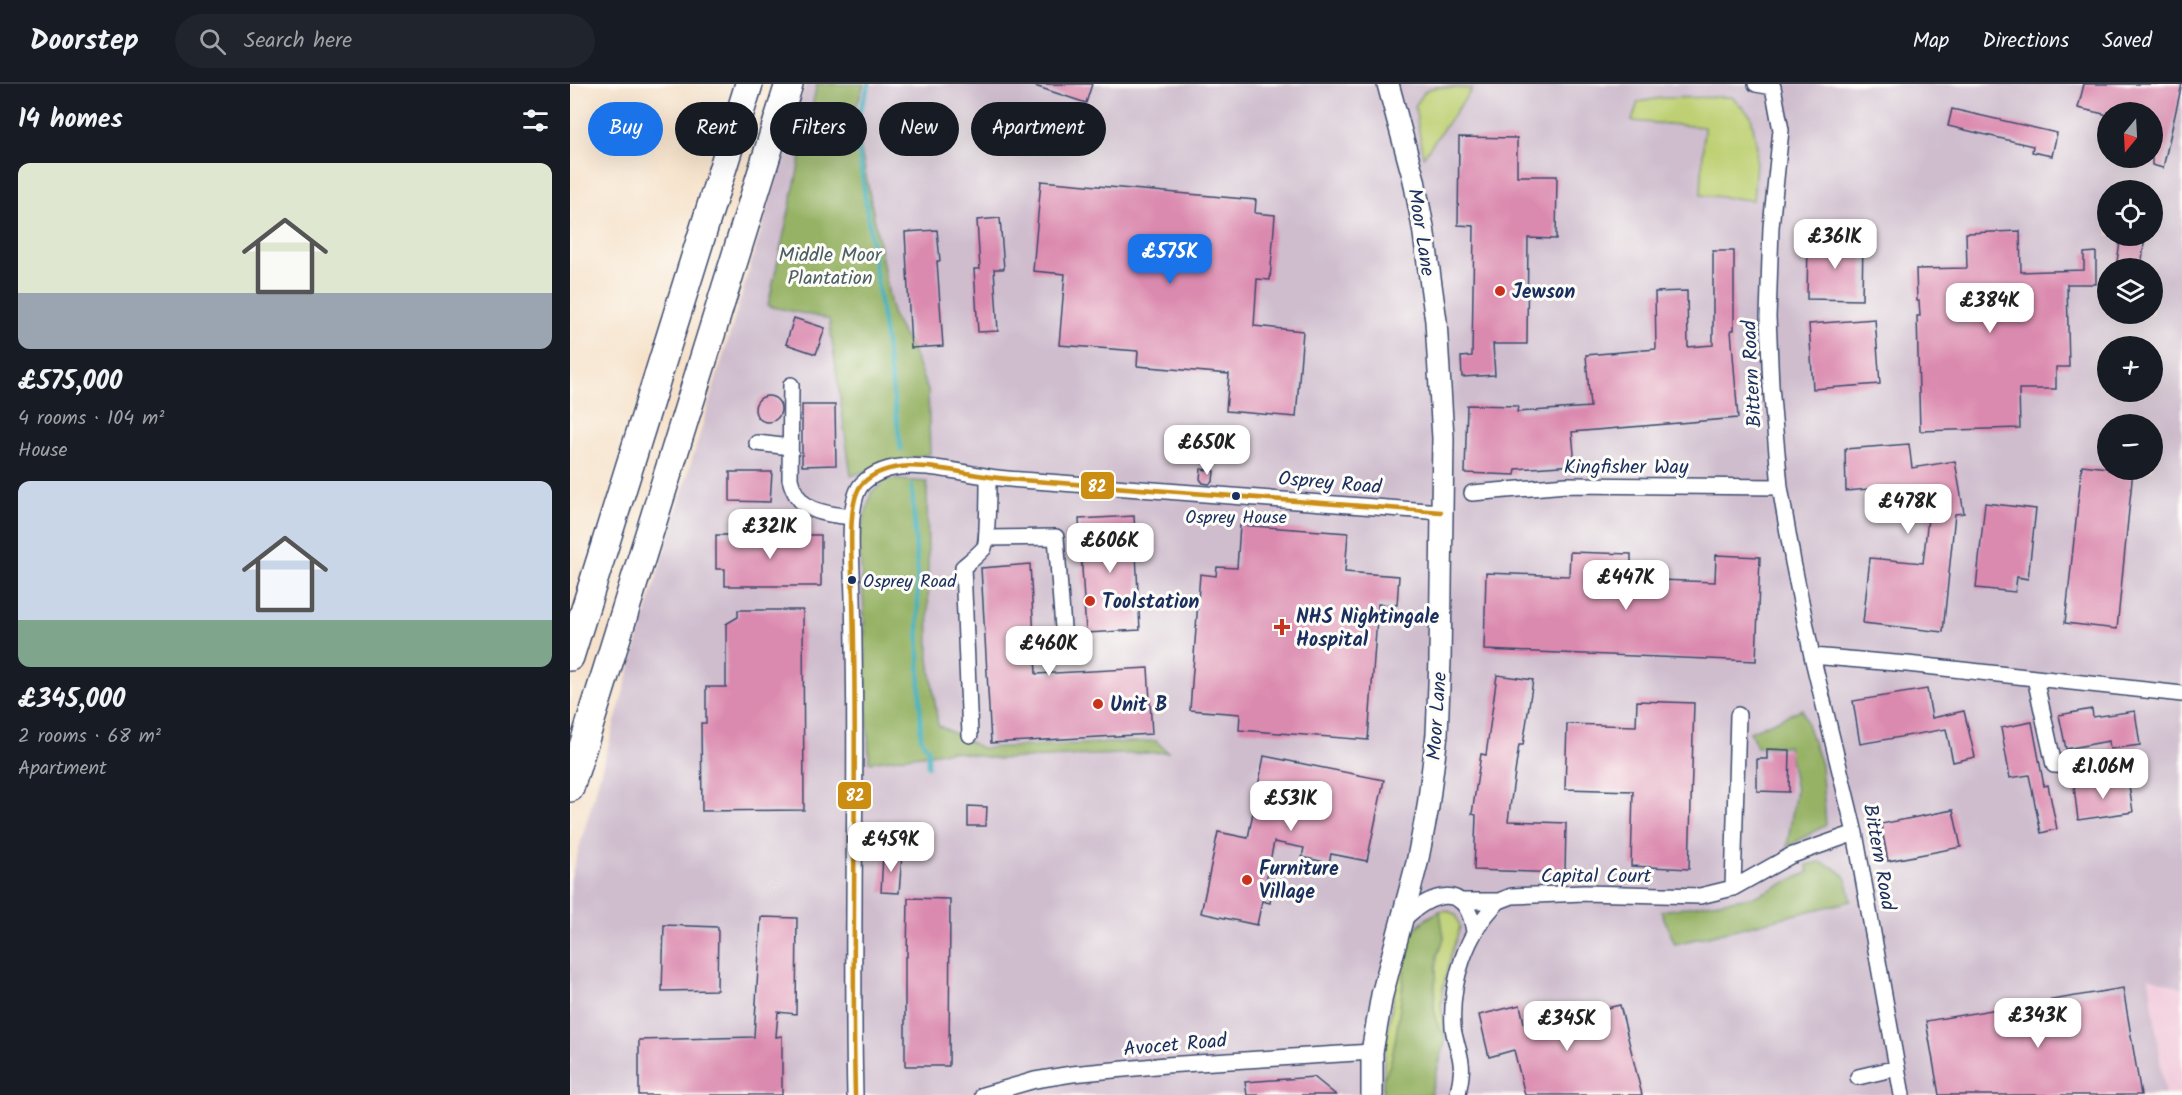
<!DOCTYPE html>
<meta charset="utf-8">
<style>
:root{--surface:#171b24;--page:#20242c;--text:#f1f3f6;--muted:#9ea1a6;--line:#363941;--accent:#1a73e8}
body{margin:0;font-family:Kalam,sans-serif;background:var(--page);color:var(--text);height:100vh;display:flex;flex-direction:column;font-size:22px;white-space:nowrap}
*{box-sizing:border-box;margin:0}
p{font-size:20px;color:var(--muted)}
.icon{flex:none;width:33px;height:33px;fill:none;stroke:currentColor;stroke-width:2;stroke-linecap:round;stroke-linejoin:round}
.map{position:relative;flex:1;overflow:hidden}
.sheet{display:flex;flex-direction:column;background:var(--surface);width:570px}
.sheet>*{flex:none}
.top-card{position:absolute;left:18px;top:18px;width:570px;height:54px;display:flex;gap:12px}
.needle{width:39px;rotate:198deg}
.tools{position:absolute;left:1527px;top:18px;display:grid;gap:12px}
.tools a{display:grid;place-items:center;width:66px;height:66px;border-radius:50%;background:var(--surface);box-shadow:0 6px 24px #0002;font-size:30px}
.price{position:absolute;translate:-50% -51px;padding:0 14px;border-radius:12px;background:#fff;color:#222;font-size:20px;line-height:39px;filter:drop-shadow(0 2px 3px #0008)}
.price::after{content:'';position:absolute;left:50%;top:36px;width:18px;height:14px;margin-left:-9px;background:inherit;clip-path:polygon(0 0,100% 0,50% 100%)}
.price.active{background:var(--accent);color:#fff}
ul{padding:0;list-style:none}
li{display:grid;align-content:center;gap:12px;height:318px;padding:0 18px}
li span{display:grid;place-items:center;height:186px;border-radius:12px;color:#555}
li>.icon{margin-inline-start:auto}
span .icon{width:108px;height:108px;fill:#fffc;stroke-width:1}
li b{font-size:26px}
h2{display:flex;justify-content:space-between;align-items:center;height:72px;padding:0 18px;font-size:26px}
.tag{padding:0 21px;border-radius:27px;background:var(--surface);box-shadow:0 6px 24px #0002;font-size:21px;line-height:54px}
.tag.active{background:var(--accent);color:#fff}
header{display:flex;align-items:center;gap:36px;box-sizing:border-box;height:84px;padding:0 30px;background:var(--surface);border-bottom:2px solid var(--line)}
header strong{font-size:28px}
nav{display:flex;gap:33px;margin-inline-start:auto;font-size:21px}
.search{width:420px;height:54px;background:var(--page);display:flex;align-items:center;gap:15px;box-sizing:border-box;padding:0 21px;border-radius:33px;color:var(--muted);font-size:22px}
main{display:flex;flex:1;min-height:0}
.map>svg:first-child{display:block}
.built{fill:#f3cfde}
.industrial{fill:#cfbdce;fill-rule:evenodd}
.green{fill:#bed073;stroke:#6c8068;stroke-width:1.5}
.forest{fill:#96b265;stroke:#587062;stroke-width:1.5}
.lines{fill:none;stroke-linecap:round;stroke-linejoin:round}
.stream{stroke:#42b1bd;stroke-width:4.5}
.building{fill:#db8aaf}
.minor-casing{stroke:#3c4a6e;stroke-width:18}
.secondary-casing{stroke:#3c4a6e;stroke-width:24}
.motorway-casing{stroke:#3c4a6e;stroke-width:30}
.minor{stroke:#fff;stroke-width:15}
.secondary{stroke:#fff;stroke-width:21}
.motorway{stroke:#fff;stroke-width:27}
.bus-1-casing{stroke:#fdfcf7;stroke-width:9}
.bus-1{stroke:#cb8e13;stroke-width:4.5}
.poi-dot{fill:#c8321e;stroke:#fdfcf7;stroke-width:2}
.bus-dot{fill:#1b2f5e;stroke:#fdfcf7;stroke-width:2}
.labels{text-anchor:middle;stroke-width:6;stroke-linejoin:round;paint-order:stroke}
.bus-label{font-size:18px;fill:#1b2f5e;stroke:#fdfcf7}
.street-label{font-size:20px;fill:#1b2f5e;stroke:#fdfcf7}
.park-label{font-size:20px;fill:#4c5f64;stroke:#fdfcf7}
.poi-label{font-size:20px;font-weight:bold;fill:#1b2f5e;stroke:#fdfcf7;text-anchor:start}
.line-badge{stroke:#fdfcf7;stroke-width:2}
.badge-label{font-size:16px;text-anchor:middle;font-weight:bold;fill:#fff}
</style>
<header>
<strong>Doorstep</strong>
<div class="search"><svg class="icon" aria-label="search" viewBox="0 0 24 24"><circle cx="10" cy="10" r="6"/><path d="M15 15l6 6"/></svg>Search here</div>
<nav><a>Map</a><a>Directions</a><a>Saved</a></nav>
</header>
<main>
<section class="sheet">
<h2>14 homes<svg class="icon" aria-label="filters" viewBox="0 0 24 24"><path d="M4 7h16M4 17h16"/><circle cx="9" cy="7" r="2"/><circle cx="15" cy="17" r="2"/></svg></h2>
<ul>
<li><span style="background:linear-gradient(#dfe7d0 70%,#9aa5b1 0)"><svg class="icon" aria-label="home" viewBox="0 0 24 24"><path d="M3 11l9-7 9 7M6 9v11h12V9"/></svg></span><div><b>£575,000</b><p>4 rooms · 104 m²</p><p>House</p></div></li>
<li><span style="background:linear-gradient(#c9d6e8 75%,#7fa58c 0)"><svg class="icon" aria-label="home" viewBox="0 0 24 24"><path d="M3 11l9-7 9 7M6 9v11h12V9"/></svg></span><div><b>£345,000</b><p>2 rooms · 68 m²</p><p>Apartment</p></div></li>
</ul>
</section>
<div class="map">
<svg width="1612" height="1011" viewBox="0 0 1612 1011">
<rect width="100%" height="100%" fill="#fdfcf7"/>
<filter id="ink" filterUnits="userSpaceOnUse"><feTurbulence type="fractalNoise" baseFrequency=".0167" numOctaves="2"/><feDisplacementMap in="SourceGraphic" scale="12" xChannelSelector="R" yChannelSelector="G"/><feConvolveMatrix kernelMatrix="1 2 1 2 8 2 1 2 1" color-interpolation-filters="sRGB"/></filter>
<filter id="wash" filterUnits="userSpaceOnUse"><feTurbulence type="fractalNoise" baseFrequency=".008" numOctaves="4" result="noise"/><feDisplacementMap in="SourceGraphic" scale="24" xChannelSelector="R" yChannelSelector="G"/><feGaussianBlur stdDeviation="1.35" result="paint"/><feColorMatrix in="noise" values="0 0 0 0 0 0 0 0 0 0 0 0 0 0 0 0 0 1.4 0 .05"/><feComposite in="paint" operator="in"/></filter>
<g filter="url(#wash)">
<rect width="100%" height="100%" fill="#f6e2ca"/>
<path class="built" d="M1579 892 1612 904V1011H1595Z"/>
<path class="industrial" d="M235 0H1612V904L1579 893 1595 1011H0V796L75 532ZM1538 28H1582V74H1538ZM1538 106H1582V152H1538ZM1538 184H1582V230H1538ZM1538 262H1582V308H1538ZM1538 340H1582V386H1538Z"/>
<path class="green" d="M866 3 902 5 853 73 845 22 856 6Z
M1162 13 1181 32 1187 63 1183 116 1131 111 1134 43 1062 37 1068 18 1091 14Z
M877 826 886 831 890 843 881 870 873 904 871 922 876 955 860 1011H813C813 972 819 934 827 896 829 884 830 870 835 860 842 843 859 829 877 826Z"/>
<path class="forest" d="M247 0H294L284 29 323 233 341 264 358 307 360 370 315 380 281 392 259 235 198 222Z
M317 395 357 398 359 575 368 641 411 664 586 657 598 668 428 675 381 667 299 678 294 526 289 454 301 409Z
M1232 625 1251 681 1256 741 1217 763 1226 706 1218 662 1187 663 1180 648Z
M1250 778C1274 786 1278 792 1281 817L1105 860 1091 827 1186 812 1239 788 1236 781Z
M870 827 874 854 867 872 864 922 866 937 876 955 860 1011H813V994C826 983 833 892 836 870 833 849 853 836 870 827Z"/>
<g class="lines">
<path class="stream" d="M299 0 285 42 331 366
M342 402 347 484 351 655 358 665V682"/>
</g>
<g id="blocks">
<path class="building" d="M466 0H522L516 19 465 2Z
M1514 0H1612L1593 84 1582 81V28H1538V31L1508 24Z
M1382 25 1487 49 1482 72 1462 68 1463 62 1378 42Z
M889 53 947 54V92H987L986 155 958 154 957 260H923L925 291 892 293 891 273 902 272 904 142 888 141Z
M471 97 686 116 685 129 705 131 700 196 687 195 684 242 733 247 726 333 656 327 659 290 567 282 568 267 489 261 495 190 463 187Z
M430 134 434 185H424L428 247 408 248 404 185H410L407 136Z
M367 146 370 177H367L373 262 341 264 335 148Z
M1450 147 1451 188 1514 186V169L1526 168V200H1497L1499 283H1486V305H1449L1450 344 1350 347 1347 232H1350L1349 217H1347L1346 185 1397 184 1396 149Z
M1551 152H1575L1571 184H1546Z
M1238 157H1293L1292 216 1237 215Z
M1143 167H1164V246H1161L1168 334 1002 348 1005 381 946 385 945 391 895 389 897 321 948 322 947 328 1020 323 1016 271 1086 265 1085 208 1117 207 1118 263 1143 261Z
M224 234 255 244 246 270 216 260Z
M1305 235 1310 300 1243 305 1239 240Z
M185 325a13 13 0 1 1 26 0a13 13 0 1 1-26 0Z
M232 321H265L266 381 232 382Z
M1339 360 1342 384 1385 377 1394 429 1385 430 1373 548 1293 539 1300 474 1353 479 1358 434 1345 436 1343 423 1302 430 1299 405 1276 407 1275 365Z
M1512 381 1538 384V386H1563L1547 545 1495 539Z
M631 385 644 387 643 397 639 400 633 399 630 395Z
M160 388H202L200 418 160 417Z
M1415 419 1466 425 1458 495 1447 493 1445 508 1406 504Z
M564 432 570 546 516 549 509 435Z
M670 441 778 449 775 488 829 492 827 521 808 520 798 656 669 646 670 630 620 626 630 490 646 492 647 483 667 484Z
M146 451H251V502H155V485H146Z
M1000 468 1061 470V495L1145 498 1146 471 1190 473 1186 577 914 566 916 489 999 492Z
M460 480 466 590 578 584 582 650 421 659 411 484Z
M168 526H233L234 726 132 727 131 639H136V603H156V540L168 533Z
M927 591 963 596 953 661H949L938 737 996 739 995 789 904 786 906 731 902 730 911 670 916 671Z
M1357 605 1362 634 1394 627 1405 673 1383 678 1376 645 1290 660 1283 617Z
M1067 617 1124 619 1119 785 1061 782 1063 707 995 705 997 640 1066 642Z
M1522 625 1523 633 1565 627 1570 661 1540 665 1539 657 1496 665 1489 631Z
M1462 638 1474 702 1478 701 1487 745 1471 749 1459 691 1440 694 1431 644Z
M1197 665 1220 666 1219 708 1187 707V675H1197Z
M694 672 814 696 797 777 761 770 759 779 732 773 734 764 704 758 695 801 703 802 700 819 692 817 687 841 631 829 648 748 678 754Z
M1558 695 1563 728 1508 736 1504 703Z
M398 722 417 723 416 742H398Z
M1383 726 1391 763 1318 777 1311 740Z
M313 770 332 771 329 809 311 808Z
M338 814 380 815 379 982H335V873H337Z
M191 833 227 834 226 930 208 928 206 953 212 952V1011H69V956L184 953Z
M94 841 148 843 147 906 92 907Z
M1553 904 1571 1011H1369L1356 937Z
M950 921 955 943 1050 921 1072 1011H955L944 966 919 973 909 931Z
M744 993 766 1011H677L675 998Z"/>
</g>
</g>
<g filter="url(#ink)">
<use href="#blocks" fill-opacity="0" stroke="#3c4a6e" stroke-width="1.5"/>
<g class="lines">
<defs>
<path id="minor" d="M1186 0 1203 3
M1203 3 1211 46 1201 143 1198 233 1201 302 1210 403 1223 478 1242 572 1285 749 1332 1011
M221 301 220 395C228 428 251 429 281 433
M187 359 220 363
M902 409 996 401 1210 403
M418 454 486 453 494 557
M1242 572 1337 580 1612 610
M1465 594 1484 681 1545 683
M400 651 393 483C400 477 408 471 414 464 418 459 418 404 418 393
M1163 804 1168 631
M890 817H929L942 812 1014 809 1130 812 1163 804 1220 772 1285 749
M833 836C861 809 897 796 904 848
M1288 993 1327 984
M285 1011C281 846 288 681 283 516 283 490 275 418 292 400 323 369 378 387 415 392 431 395 448 396 465 397L871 428
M413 1011 465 996 502 990 596 981 802 968
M888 1011C889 1001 893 989 891 979 890 967 884 955 883 943 880 899 896 848 929 817"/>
<path id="secondary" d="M802 1011V968L812 911 847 779 858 723 867 650 870 576 873 354 866 237 853 143 844 96 818 0"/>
<path id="motorway" d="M0 573 179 0
M0 704 219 0"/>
</defs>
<use href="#minor" class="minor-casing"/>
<use href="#secondary" class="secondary-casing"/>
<use href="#motorway" class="motorway-casing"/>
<use href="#minor" class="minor"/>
<use href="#secondary" class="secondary"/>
<use href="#motorway" class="motorway"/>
<defs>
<path id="bus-1" d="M285 1011C281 846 288 681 283 516 283 490 275 418 292 400 323 369 378 387 415 392 431 395 448 396 465 397L871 428"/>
</defs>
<use href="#bus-1" class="bus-1-casing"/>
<use href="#bus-1" class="bus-1"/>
</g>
</g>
<g class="poi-dot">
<circle cx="930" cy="207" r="6"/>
<circle cx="520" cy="517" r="6"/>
<path d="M709 534h6v6h6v6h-6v6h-6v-6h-6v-6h6z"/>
<circle cx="528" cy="620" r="6"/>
<circle cx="677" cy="796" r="6"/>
</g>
<g class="bus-dot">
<circle cx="666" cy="412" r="5"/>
<circle cx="282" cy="496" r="5"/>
</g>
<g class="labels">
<g class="bus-label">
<text x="666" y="439">Osprey House</text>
<text x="293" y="503" text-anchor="start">Osprey Road</text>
</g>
<g class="street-label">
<text transform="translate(852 148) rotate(81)" y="7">Moor Lane</text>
<text transform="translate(1181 290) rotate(-93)" y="7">Bittern Road</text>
<text x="1056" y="389">Kingfisher Way</text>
<text transform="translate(760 398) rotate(5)" y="7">Osprey Road</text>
<text transform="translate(866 632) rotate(-86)" y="7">Moor Lane</text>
<text transform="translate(1310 773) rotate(80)" y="7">Bittern Road</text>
<text x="1026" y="798">Capital Court</text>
<text transform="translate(605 960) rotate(-5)" y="7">Avocet Road</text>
</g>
<g class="park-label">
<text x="260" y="177">Middle Moor<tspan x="260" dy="23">Plantation</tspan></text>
</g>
<g class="poi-label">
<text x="942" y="214">Jewson</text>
<text x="532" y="524">Toolstation</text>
<text x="726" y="539">NHS Nightingale<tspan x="726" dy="23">Hospital</tspan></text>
<text x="540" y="627">Unit B</text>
<text x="689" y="791">Furniture<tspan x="689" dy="23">Village</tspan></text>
</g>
</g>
<g class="line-badge">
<rect x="510" y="387" width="35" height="29" rx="6" fill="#cb8e13"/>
<rect x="267" y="697" width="35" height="29" rx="6" fill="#cb8e13"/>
</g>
<g class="badge-label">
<text x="527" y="408">82</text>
<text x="285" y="717">82</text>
</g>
</svg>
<div class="tools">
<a><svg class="needle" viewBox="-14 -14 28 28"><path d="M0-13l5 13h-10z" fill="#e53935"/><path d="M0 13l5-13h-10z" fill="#9ea1a6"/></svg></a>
<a><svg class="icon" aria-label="locate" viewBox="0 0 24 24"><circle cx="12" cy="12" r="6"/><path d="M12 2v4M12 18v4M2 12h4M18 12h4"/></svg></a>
<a><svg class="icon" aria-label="layers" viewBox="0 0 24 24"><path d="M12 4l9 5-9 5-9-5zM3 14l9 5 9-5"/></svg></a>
<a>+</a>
<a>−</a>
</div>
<b class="price" style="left:1265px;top:186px">£361K</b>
<b class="price active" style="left:600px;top:201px">£575K</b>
<b class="price" style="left:1420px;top:250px">£384K</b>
<b class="price" style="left:637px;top:392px">£650K</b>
<b class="price" style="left:1338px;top:451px">£478K</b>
<b class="price" style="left:200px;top:476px">£321K</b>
<b class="price" style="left:540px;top:490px">£606K</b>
<b class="price" style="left:1056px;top:527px">£447K</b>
<b class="price" style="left:479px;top:593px">£460K</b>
<b class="price" style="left:1533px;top:716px">£1.06M</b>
<b class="price" style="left:721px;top:748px">£531K</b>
<b class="price" style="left:321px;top:789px">£459K</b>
<b class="price" style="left:1468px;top:965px">£343K</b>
<b class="price" style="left:997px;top:968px">£345K</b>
<div class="top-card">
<a class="tag active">Buy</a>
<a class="tag">Rent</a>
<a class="tag">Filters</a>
<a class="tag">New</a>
<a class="tag">Apartment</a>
</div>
</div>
</main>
